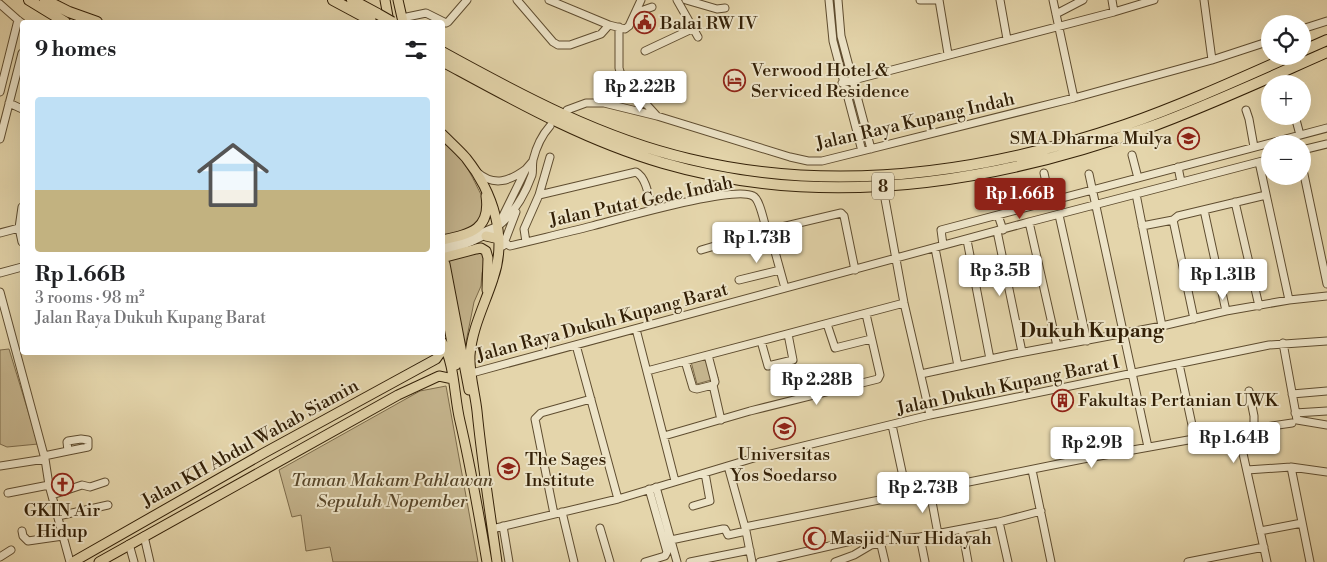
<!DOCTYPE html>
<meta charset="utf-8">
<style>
:root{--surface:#fff;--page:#f6f6f6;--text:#202124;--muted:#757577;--line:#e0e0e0;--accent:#8f2418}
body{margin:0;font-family:"Libre Bodoni",serif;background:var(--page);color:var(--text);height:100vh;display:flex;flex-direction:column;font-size:19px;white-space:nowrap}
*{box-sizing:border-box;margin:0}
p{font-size:16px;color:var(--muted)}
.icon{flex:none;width:28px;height:28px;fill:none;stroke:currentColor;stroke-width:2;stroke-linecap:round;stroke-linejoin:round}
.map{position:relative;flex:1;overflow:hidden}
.drawer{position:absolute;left:20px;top:20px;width:425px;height:335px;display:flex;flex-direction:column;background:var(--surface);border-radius:5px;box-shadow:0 5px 20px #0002}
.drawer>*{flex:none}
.controls{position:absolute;left:1261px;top:15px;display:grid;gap:10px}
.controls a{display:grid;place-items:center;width:50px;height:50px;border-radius:50%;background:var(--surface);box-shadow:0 5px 20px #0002;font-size:25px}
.price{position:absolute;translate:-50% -42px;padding:0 11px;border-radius:5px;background:#fff;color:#222;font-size:16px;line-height:32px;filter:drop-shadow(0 1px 2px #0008)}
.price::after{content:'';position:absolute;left:50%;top:30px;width:15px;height:11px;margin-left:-8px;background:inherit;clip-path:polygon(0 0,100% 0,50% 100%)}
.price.selected{background:var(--accent);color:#fff}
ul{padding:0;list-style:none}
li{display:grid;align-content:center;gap:10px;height:265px;padding:0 15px}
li+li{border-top:1px solid var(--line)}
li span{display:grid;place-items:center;height:155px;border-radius:5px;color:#555}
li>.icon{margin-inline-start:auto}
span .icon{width:90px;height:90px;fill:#fffc;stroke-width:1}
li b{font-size:21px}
h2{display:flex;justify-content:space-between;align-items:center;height:60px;padding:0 15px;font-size:21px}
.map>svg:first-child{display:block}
.green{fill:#c6b68f;stroke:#7c6b4b}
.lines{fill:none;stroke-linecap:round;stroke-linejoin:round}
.minor-casing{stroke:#5f4d30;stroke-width:9}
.major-casing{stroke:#332007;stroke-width:11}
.highway-casing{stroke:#332007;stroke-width:12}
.minor{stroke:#ede4c8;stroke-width:7}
.major{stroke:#e4d5ab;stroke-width:9}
.highway{stroke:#e4d5ab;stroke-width:10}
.highway-bridge-casing{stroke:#332007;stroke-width:12;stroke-linecap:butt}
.highway-bridge{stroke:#e4d5ab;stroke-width:10}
.labels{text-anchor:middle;stroke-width:4;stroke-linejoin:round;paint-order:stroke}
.shield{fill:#ede4c8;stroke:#6b5b41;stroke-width:1}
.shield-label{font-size:16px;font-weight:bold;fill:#332007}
.poi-label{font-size:18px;fill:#332007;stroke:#ede4c8;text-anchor:start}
.street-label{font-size:18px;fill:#332007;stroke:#ede4c8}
.park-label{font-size:18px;font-style:italic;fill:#584629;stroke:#ede4c8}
.quarter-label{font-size:20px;font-weight:bold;fill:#332007;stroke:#ede4c8}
</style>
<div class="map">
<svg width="1327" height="562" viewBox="0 0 1327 562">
<rect width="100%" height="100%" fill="#e4d5ab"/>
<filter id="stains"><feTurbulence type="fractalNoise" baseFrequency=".004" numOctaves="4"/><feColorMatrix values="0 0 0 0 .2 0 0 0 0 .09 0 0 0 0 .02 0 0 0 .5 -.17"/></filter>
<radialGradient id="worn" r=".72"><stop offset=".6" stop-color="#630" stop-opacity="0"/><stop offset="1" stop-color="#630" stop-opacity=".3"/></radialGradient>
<path class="green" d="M442 143C464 152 474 183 485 202L486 209 476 227 443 236Z
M482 249 487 256 482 273 481 286 474 302 465 347 448 258Z
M9 349 38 444 7 447 0 444V350Z
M710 353 718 378 697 384 690 358Z
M446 386 478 562H333L330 547 306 551 301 515 292 517 279 470 420 391Z"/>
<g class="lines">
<defs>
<path id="minor" d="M517 0 553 42 558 45H570L601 34 609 25
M549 0 609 25 625 29 629 26 641 0
M677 0 698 37
M686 0 717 9 725 8
M829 0 833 41 862 151
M838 0 841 36 871 149
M920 0H939
M939 0 948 54
M1000 0 1007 39
M1053 0 1074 98
M1112 0 1114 12
M1204 0 1212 60
M0 4 18 20 22 23
M635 13 652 7
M1056 14 1083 0
M402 18 426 13 446 23 448 22 467 0
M619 27V68L625 88 633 97 647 105 657 116
M1302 29 1327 21
M645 51 694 28
M842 83 1114 12 1154 0
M0 92 18 20
M9 103 22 109
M567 110 586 103H604L657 116 790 157 808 161H822L1074 98 1212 60 1270 41
M1246 110 1249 119 1254 147
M1295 116 1300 135
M0 139 22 53
M1302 150 1327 144
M1132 155 1138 178
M1259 162 1289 300
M1302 165 1327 284
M1178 167 1181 182
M477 172C494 187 510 181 526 169
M1044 173 1050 201
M1089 174 1148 447
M1136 194 1162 326
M539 195 636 172C647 178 649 199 652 210
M885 199 904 303 930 415
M1235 202 1259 306
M22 207 19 228 22 242
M1204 210 1226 311
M998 215 1003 230
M1059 215 1087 341
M1029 222 1057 346
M1142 226 1173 220
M769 230 841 213 844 216 855 270
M997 231 1022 352
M0 233 19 228
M499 239 510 246C538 239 565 233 592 226 619 219 734 185 753 196 760 199 764 223 767 231
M967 240 990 359
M526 242 524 229 539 195 550 157
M943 245 941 230 1327 128
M442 246 464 240 498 226 526 169 532 162
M503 246 516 212
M935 248 958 366
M701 250 769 230 785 288
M442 252C488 239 515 222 532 175 533 171 532 165 533 160 536 148 542 135 550 126
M0 273 22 267
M739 280 780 270
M0 292 45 459 49 485 70 562
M1194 319 1173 220 1178 216 1266 195
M827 324 835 348 871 339
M636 329 675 481
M761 341 768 366 793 360 788 334
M1283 343 1297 420 1327 425
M576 345 618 499
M685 361 693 388 697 389 713 385 715 382 708 355
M1179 364 1195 439
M647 371 904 303
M472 373 1029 222 1270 159
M921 374 1009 355 1162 326 1226 311 1289 300 1327 296
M713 385 721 420
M1249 391 1254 416V429
M1292 394 1327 391
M1295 413 1327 411
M892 425 907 495
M1238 431 1292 423
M664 436 750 411 878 379 880 375 866 314
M44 456 68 451 67 442 68 441 81 439 88 440V447L68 451
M0 466 45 459
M728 466 746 531 752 562
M1291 467 1310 562
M1032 470 1051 562
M1247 470 1291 467 1327 472
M656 487 677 562
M930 491 938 534
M8 493 49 485
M52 495 82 485 90 487 105 482
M693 506 710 501 705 473
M562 512 574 562
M554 514 535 419 541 413 591 399
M58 516 108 505
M999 522 1008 562
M503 526 509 562
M745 527 1083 459 1238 431 1267 562
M600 528 610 562
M492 529 618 499 754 458 930 415 1269 345 1327 341
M962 529 968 562
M22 531 23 536 28 541 63 536
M1260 531 1302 523
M144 536 150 562
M920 537 925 562
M671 540 723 529H725L728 535 746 531
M880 541 885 562
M129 544 134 562
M0 557 11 550
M645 562 665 556 667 552 649 489
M690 562 750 550
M760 562 860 539 880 541 920 537 999 522 1041 511
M835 562 854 555 871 545 880 543
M1188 562 1264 547"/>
<path id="major" d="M385 0 389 22
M398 0 403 22
M442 134C450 142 459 150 466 158 493 192 508 237 493 279 485 304 472 328 470 355 469 373 475 393 477 411 482 462 490 512 497 562
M486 236 499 239
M442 240C470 234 491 230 486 196
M442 258 476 249 481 248 486 251 488 258 487 290
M445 264 469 390
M442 289 456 365
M442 342C455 363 454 397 460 421 471 468 479 515 487 562
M73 562 264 453 436 359 441 352
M99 562 398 395 439 376 453 379"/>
<path id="highway" d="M29 0 65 22
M45 0 69 12 97 22
M333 0 374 22
M352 0 378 14
M1302 51 1327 40
M442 52C520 95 602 139 689 159 835 194 985 173 1125 125 1182 105 1237 80 1291 56
M442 61C514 100 584 140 663 163 824 210 995 183 1150 127 1210 105 1268 78 1327 52"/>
</defs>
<use href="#minor" class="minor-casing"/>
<use href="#major" class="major-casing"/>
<use href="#highway" class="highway-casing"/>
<use href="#minor" class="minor"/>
<use href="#major" class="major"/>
<use href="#highway" class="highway"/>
<defs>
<path id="highway-bridge" d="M378 14 392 22"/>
</defs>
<use href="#highway-bridge" class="highway-bridge-casing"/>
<use href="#highway-bridge" class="highway-bridge"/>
</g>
<defs>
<symbol id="civic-ring" viewBox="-11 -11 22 22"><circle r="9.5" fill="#ede4c8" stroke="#8f2418" stroke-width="1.5"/><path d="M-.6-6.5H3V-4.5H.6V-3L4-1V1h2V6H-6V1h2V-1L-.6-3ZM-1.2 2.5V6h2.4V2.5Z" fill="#8f2418"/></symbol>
<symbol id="hotel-ring" viewBox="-11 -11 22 22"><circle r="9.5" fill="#ede4c8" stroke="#8f2418" stroke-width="1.5"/><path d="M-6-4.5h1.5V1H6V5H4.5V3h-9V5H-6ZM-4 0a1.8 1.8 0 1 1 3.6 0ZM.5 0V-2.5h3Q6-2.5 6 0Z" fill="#8f2418"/></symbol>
<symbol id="school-ring" viewBox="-11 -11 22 22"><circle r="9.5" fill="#ede4c8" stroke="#8f2418" stroke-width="1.5"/><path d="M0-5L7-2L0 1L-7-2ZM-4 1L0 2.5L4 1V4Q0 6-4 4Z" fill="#8f2418"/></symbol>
<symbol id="building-ring" viewBox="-11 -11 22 22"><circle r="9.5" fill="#ede4c8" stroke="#8f2418" stroke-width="1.5"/><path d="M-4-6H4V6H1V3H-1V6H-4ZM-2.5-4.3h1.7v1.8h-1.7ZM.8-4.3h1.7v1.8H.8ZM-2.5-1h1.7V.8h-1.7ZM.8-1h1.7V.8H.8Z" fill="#8f2418"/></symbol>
<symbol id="university-ring" viewBox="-11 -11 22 22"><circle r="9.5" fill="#ede4c8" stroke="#8f2418" stroke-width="1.5"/><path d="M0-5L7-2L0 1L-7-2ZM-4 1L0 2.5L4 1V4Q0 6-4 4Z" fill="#8f2418"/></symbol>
<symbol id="church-ring" viewBox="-11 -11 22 22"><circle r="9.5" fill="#ede4c8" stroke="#8f2418" stroke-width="1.5"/><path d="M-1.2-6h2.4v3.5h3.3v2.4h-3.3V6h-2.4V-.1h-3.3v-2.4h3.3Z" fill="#8f2418"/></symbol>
<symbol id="mosque-ring" viewBox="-11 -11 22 22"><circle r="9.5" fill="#ede4c8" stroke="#8f2418" stroke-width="1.5"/><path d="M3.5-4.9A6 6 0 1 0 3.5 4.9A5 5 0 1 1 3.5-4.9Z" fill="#8f2418"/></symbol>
</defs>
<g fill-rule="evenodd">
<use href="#civic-ring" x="632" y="10" width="25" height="25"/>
<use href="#hotel-ring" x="722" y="68" width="25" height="25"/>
<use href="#school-ring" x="1176" y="126" width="25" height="25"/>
<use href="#building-ring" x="1050" y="388" width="25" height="25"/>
<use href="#university-ring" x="772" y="416" width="25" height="25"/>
<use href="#university-ring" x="496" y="456" width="25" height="25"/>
<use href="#church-ring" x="50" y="472" width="25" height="25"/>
<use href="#mosque-ring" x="802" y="526" width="25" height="25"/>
</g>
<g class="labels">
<rect class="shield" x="872" y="172.5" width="22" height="27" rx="4"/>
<g class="shield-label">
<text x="883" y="192">8</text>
</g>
<g class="poi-label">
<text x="660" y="29">Balai RW IV</text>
<text x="751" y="76">Verwood Hotel &amp;<tspan x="751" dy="21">Serviced Residence</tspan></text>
<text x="1172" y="144" text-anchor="end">SMA Dharma Mulya</text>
<text x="1078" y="406">Fakultas Pertanian UWK</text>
<text x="784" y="460" text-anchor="middle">Universitas<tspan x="784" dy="21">Yos Soedarso</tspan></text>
<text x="525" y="465">The Sages<tspan x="525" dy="21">Institute</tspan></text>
<text x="62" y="516" text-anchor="middle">GKIN Air<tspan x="62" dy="21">Hidup</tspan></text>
<text x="830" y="544">Masjid Nur Hidayah</text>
</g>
<g class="street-label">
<text transform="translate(915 121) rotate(-13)" y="6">Jalan Raya Kupang Indah</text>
<text transform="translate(641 201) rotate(-12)" y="6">Jalan Putat Gede Indah</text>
<text transform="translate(602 322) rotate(-15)" y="6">Jalan Raya Dukuh Kupang Barat</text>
<text transform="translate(1008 385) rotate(-12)" y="6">Jalan Dukuh Kupang Barat I</text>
<text transform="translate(250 443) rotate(-29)" y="6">Jalan KH Abdul Wahab Siamin</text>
</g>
<g class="park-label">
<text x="392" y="486">Taman Makam Pahlawan<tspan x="392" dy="21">Sepuluh Nopember</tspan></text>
</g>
<g class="quarter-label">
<text x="1092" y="337">Dukuh Kupang</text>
</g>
</g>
<rect width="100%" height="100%" filter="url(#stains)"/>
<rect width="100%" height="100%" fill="url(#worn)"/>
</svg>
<div class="controls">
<a><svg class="icon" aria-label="locate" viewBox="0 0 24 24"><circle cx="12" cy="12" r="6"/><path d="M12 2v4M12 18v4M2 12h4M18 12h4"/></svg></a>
<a>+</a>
<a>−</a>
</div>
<b class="price" style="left:640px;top:113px">Rp 2.22B</b>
<b class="price selected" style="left:1020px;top:220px">Rp 1.66B</b>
<b class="price" style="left:757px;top:264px">Rp 1.73B</b>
<b class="price" style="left:1000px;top:297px">Rp 3.5B</b>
<b class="price" style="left:1223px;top:301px">Rp 1.31B</b>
<b class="price" style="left:817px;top:406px">Rp 2.28B</b>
<b class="price" style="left:1234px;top:464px">Rp 1.64B</b>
<b class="price" style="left:1092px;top:469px">Rp 2.9B</b>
<b class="price" style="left:923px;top:514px">Rp 2.73B</b>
<section class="drawer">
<h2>9 homes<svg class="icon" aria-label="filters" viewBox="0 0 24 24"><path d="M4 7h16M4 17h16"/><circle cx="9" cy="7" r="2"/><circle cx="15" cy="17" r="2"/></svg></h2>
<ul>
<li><span style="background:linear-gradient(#bfe0f5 60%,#c2b280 0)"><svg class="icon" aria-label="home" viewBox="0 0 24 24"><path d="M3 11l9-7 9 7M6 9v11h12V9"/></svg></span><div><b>Rp 1.66B</b><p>3 rooms · 98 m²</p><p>Jalan Raya Dukuh Kupang Barat</p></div></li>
</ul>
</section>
</div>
